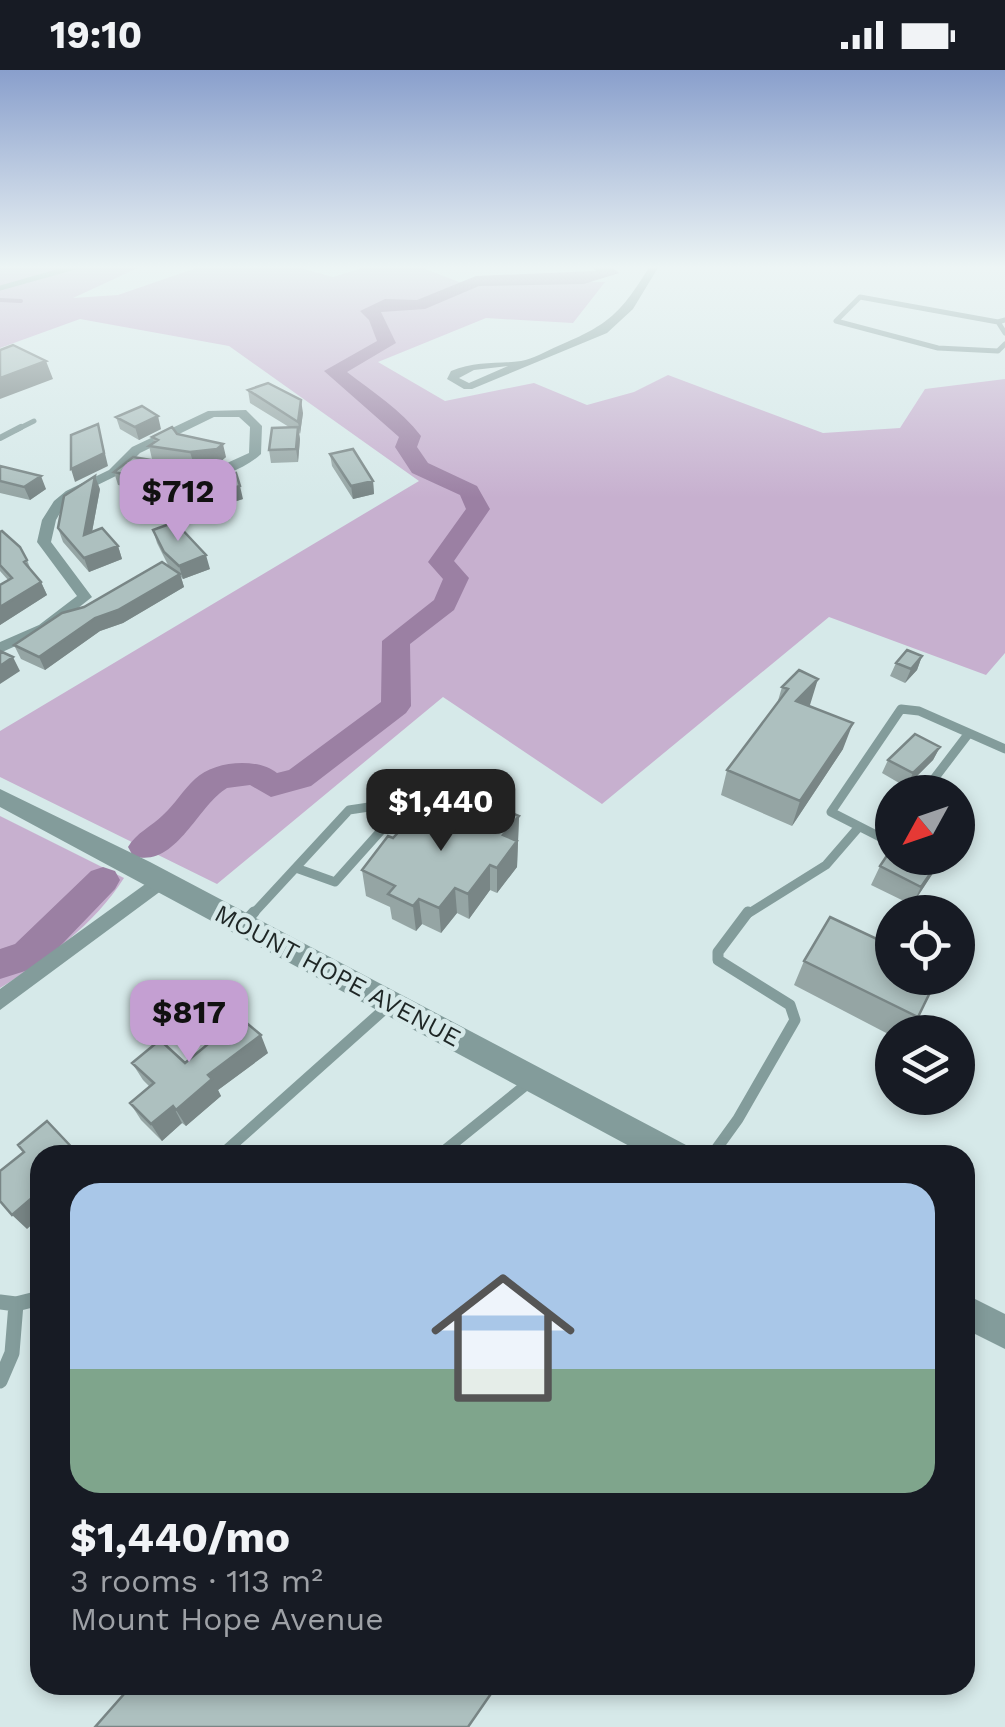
<!DOCTYPE html>
<meta charset="utf-8">
<style>
:root{--surface:#171b24;--page:#20242c;--text:#f1f3f6;--muted:#9ea1a6;--line:#363941;--accent:#c49fd2}
body{margin:0;font-family:"Work Sans",sans-serif;background:var(--page);color:var(--text);height:100vh;display:flex;flex-direction:column;font-size:38px;white-space:nowrap}
*{box-sizing:border-box;margin:0}
p{font-size:32px;color:var(--muted)}
.icon{flex:none;width:55px;height:55px;fill:none;stroke:currentColor;stroke-width:2;stroke-linecap:round;stroke-linejoin:round}
.map{position:relative;flex:1;overflow:hidden}
.details{position:absolute;left:30px;top:1075px;width:945px;height:550px;display:flex;flex-direction:column;background:var(--surface);border-radius:30px;box-shadow:0 5px 15px #0003}
.details>*{flex:none}
.needle{width:65px;rotate:230deg}
.controls{position:absolute;left:875px;top:705px;display:grid;gap:20px}
.controls a{display:grid;place-items:center;width:100px;height:100px;border-radius:50%;background:var(--surface);box-shadow:0 5px 15px #0003;font-size:50px}
.price{position:absolute;translate:-50% -85px;padding:0 22px;border-radius:20px;background:var(--accent);color:#111;font-size:32px;line-height:65px;filter:drop-shadow(0 2px 5px #0008)}
.price::after{content:'';position:absolute;left:50%;top:60px;width:30px;height:22px;margin-left:-15px;background:inherit;clip-path:polygon(0 0,100% 0,50% 100%)}
.price.active{background:#222;color:#fff}
ul{padding:0;list-style:none}
li{display:grid;align-content:center;gap:20px;height:530px;padding:0 40px}
li+li{border-top:2px solid var(--line)}
li span{display:grid;place-items:center;height:310px;border-radius:30px;color:#555}
li>.icon{margin-inline-start:auto}
span .icon{width:180px;height:180px;fill:#fffc;stroke-width:1}
li b{font-size:42px}
.status{display:flex;justify-content:space-between;align-items:center;height:70px;padding:0 50px;background:var(--surface);direction:ltr}
.status svg{height:28px;fill:currentColor}
.map>svg:first-child{display:block}
.green{fill:#c7b0cf}
.lines{fill:none;stroke-linecap:round;stroke-linejoin:round}
.stream{stroke:#9b80a3;stroke-width:4}
.river{fill:#9b80a3;fill-rule:evenodd}
.service-far4{stroke:#839c9b;stroke-width:5}
.service-far3{stroke:#839c9b;stroke-width:6}
.service-far2{stroke:#839c9b;stroke-width:9}
.service-far1{stroke:#839c9b;stroke-width:11}
.service{stroke:#839c9b;stroke-width:15}
.minor{fill:#839c9b;fill-rule:evenodd}
.tertiary{fill:#839c9b;fill-rule:evenodd}
.wall{fill:#95a5a4}
.shaded-wall{fill:#798686}
.building{fill:#adc0bf;stroke:#798686;stroke-width:2.5}
.labels{text-anchor:middle;stroke-width:9;stroke-linejoin:round;paint-order:stroke}
.street-label{font-size:25px;fill:#1e2625;stroke:#d6e9e9}
</style>
<div class="status"><b>19:10</b><svg viewBox="0 0 49 12"><path d="M0 12V9h3v3zM5 12V6h3v6zM10 12V3h3v9zM15 12V0h3v12zM26 1h20v11H26zM47 4h2v5h-2z"/></svg></div>
<div class="map">
<svg width="1005" height="1657" viewBox="0 0 1005 1657">
<rect width="100%" height="100%" fill="#d6e9e9"/>
<path class="green" d="M0 196H142L73 228 118 225 202 196H293L333 207 369 196H418L459 212H605L573 253 486 248 378 292 445 331 534 313 587 335 634 322 668 305 823 363 900 358 925 319 1005 309V583L986 605 829 547 602 734 443 627 217 814 0 707V661L419 411 229 276 80 249 0 278Z
M0 746 124 808C95 854 46 890 0 918Z"/>
<g class="lines">
<path class="stream" d="M0 230 21 231"/>
<path class="river" d="M591 196H610L619 203 584 214 479 216 425 239 381 242 396 273 347 302C373 322 401 340 421 366L417 377 428 393 477 416 490 439 454 491 469 508 454 540 410 574 411 636 406 643 311 716 271 727 250 715 227 718C197 736 176 799 133 786L128 777C136 763 152 756 163 745 175 734 183 720 195 709 213 691 257 687 277 703L289 700 381 632 382 571 434 530 443 509 428 492 466 439 460 425 412 403 395 377 399 367 324 301 377 271 369 250 360 241 385 229 417 230 476 206 596 201Z
M103 797 115 801 120 810 115 819 41 896 0 909V879L15 874 91 801Z"/>
<path class="service-far4" d="M0 218 78 196
M1005 250 998 252 1005 263
M998 252 860 227 836 251 938 278 998 281 1005 274
M16 360 34 351"/>
<path class="service-far3" d="M0 368 21 357"/>
<path class="service-far2" d="M924 722 969 663
M892 765 882 768 831 742 901 639 919 641 1005 679
M296 798 335 812 395 745
M252 845 349 740 369 737 395 745 430 704
M746 845 826 795 858 758"/>
<path class="service-far1" d="M244 853 254 842
M221 1085 388 936
M439 1085 532 1010
M712 1085 738 1049 795 950 790 935 718 890V882L748 842"/>
<path class="service" d="M0 1232 16 1234 40 1228
M0 1311 12 1283 16 1234"/>
<path class="minor" d="M650 196H659L633 239 607 263 472 319H464L447 309 451 301C475 291 496 294 521 291 533 289 546 281 558 276 610 254 620 244 650 196ZM508 296 469 313 459 308 474 300Z
M246 340 262 356 261 384C238 405 194 417 166 401L172 397 216 398 249 383 250 357 239 347H214L140 383 118 405 75 426 64 436 56 450 51 472 92 527 49 561 0 583V572L39 555 77 526 37 472 42 450 54 431 66 421 109 400 132 377 208 341Z
M162 802 172 810 169 815 0 940V919Z"/>
<path class="tertiary" d="M0 719 150 792 686 1075 690 1085H646L0 737Z
M965 1224 1005 1244V1279L965 1259Z"/>
</g>
<path class="wall" d="M248 320 303 343 300 364 299 363 300 369 298 392 271 393 269 380 289 357 250 333Z
M116 347 161 359 139 370 120 359Z
M177 364 226 387 220 392 194 395 152 389 149 376 154 372 152 367Z
M330 384 373 411 374 424 353 429 332 396Z
M0 396 46 419 30 430 0 423Z
M193 397 197 410 189 416 243 429 201 442 190 429 186 418 175 427 118 415 114 402Z
M100 419 92 462 118 476 122 489 89 502 63 472 58 458Z
M153 460 210 499 183 509 181 507 184 517 123 553 100 561 45 600 21 589 14 575 84 537 168 495 157 473Z
M0 462 27 490 31 500 41 512 47 525 0 555V515L8 510 0 501Z
M922 586 917 600 905 613 890 606 896 593Z
M799 600 810 635 809 636 843 679 792 756 721 725 727 700 777 634 782 617Z
M940 677 933 690 906 717 882 703 888 690Z
M519 746 517 797 497 823 490 820 469 849 457 843 441 863 422 854 416 861 392 849 390 837 366 826 362 800 393 768Z
M892 788H943L912 835 871 815 880 796Z
M804 891 918 947 908 962H892V966L794 915Z
M203 951 268 983 218 1020 221 1026 186 1056 182 1053 162 1071 141 1050 130 1033 149 1016 143 1010 132 993H185L212 970Z"/>
<path class="shaded-wall" d="M46 291 53 309 0 329V308Z
M301 330 303 343 300 364 298 352Z
M158 346 161 359 139 370 135 357Z
M98 354 108 396 75 412 71 399Z
M298 357 300 369 298 392 296 379Z
M223 374 226 387 220 392 194 395 190 382Z
M193 397 197 410 175 427 171 414Z
M41 406 46 419 30 430 24 417Z
M95 406 100 419 89 478 84 465Z
M373 411 374 424 353 429 351 416Z
M240 416 243 429 201 442 197 429Z
M118 476 122 489 89 502 84 488Z
M206 485 210 499 183 509 179 496Z
M180 504 184 517 123 553 100 561 45 600 39 587 95 548Z
M41 512 47 525 0 555V537Z
M922 586 917 600 905 613 911 599Z
M13 587 20 601 0 614V596Z
M818 609 810 635 788 657 796 631Z
M853 653 843 679 792 756 800 731Z
M940 677 933 690 906 717 913 703Z
M519 746 517 797 497 823V798L503 765Z
M941 788H943L912 835 921 817Z
M490 795V820L469 849 468 824Z
M455 818 457 843 441 863 439 838Z
M419 829 422 854 416 861 413 836Z
M261 965 268 983 218 1020 221 1026 186 1056 176 1040 208 1005Z
M173 1036 182 1053 162 1071 151 1054Z
M40 1121V1148L27 1159 12 1145Z"/>
<path class="building" d="M13 275 46 291 0 308V280Z
M268 313 301 330 298 352 248 320Z
M142 336 158 346 135 357 116 347Z
M98 354 104 383 71 399V365Z
M172 357 177 364 223 374 217 379 190 382 149 376 158 370 152 367Z
M298 357 296 379 269 380 272 358Z
M353 379 373 411 351 416 330 384Z
M133 387 193 397 171 414 114 402Z
M0 396 41 406 24 417 0 411Z
M236 403 240 416 197 429 186 416Z
M95 406 84 465 102 458 118 476 84 488 58 458 64 426Z
M175 452 206 485 179 496 164 482 153 460Z
M2 461 20 477 27 490 24 492 41 512 0 537V515L12 508 0 495V462Z
M162 492 180 504 118 540 95 548 39 587 14 575 62 543 84 537Z
M907 580 922 586 911 599 896 593Z
M0 581 13 587 0 596Z
M799 600 818 609 796 631 853 653 800 731 727 700 788 619 782 617Z
M915 664 940 677 913 703 888 690Z
M425 733 483 753 497 737 519 746 503 765 517 771 497 798 490 795 468 824 455 818 439 838 419 829 413 836 388 824 395 816 362 800 388 766 393 768Z
M958 736 970 742 958 762Z
M892 778V788H941L921 817 880 796Z
M830 847 892 876V908H937L918 947 804 891Z
M224 934 261 965 208 1005 212 1009 176 1040 173 1036 151 1054 130 1033 154 1013 132 993 160 970 185 993 219 965 203 951Z
M47 1051 79 1085H40V1121L12 1145 0 1131V1101L24 1082 18 1075Z
M132 1615H497L468 1657H95Z"/>
<linearGradient id="sky" x2="0" y2="1"><stop stop-color="#899fcc"/><stop offset="0.46" stop-color="#edf5f5"/><stop offset="1" stop-color="#edf5f5" stop-opacity="0"/></linearGradient>
<rect width="1005" height="428" fill="url(#sky)"/>
<g class="labels">
<g class="street-label">
<text transform="translate(338 905) rotate(28)" y="9">MOUNT HOPE AVENUE</text>
</g>
</g>
</svg>
<div class="controls">
<a><svg class="needle" viewBox="-14 -14 28 28"><path d="M0-13l5 13h-10z" fill="#e53935"/><path d="M0 13l5-13h-10z" fill="#9ea1a6"/></svg></a>
<a><svg class="icon" aria-label="locate" viewBox="0 0 24 24"><circle cx="12" cy="12" r="6"/><path d="M12 2v4M12 18v4M2 12h4M18 12h4"/></svg></a>
<a><svg class="icon" aria-label="layers" viewBox="0 0 24 24"><path d="M12 4l9 5-9 5-9-5zM3 14l9 5 9-5"/></svg></a>
</div>
<b class="price" style="left:178px;top:474px">$712</b>
<b class="price active" style="left:441px;top:784px">$1,440</b>
<b class="price" style="left:189px;top:995px">$817</b>
<section class="details">
<ul>
<li><span style="background:linear-gradient(#a9c7e8 60%,#7fa58c 0)"><svg class="icon" aria-label="home" viewBox="0 0 24 24"><path d="M3 11l9-7 9 7M6 9v11h12V9"/></svg></span><div><b>$1,440/mo</b><p>3 rooms · 113 m²</p><p>Mount Hope Avenue</p></div></li>
</ul>
</section>
</div>
